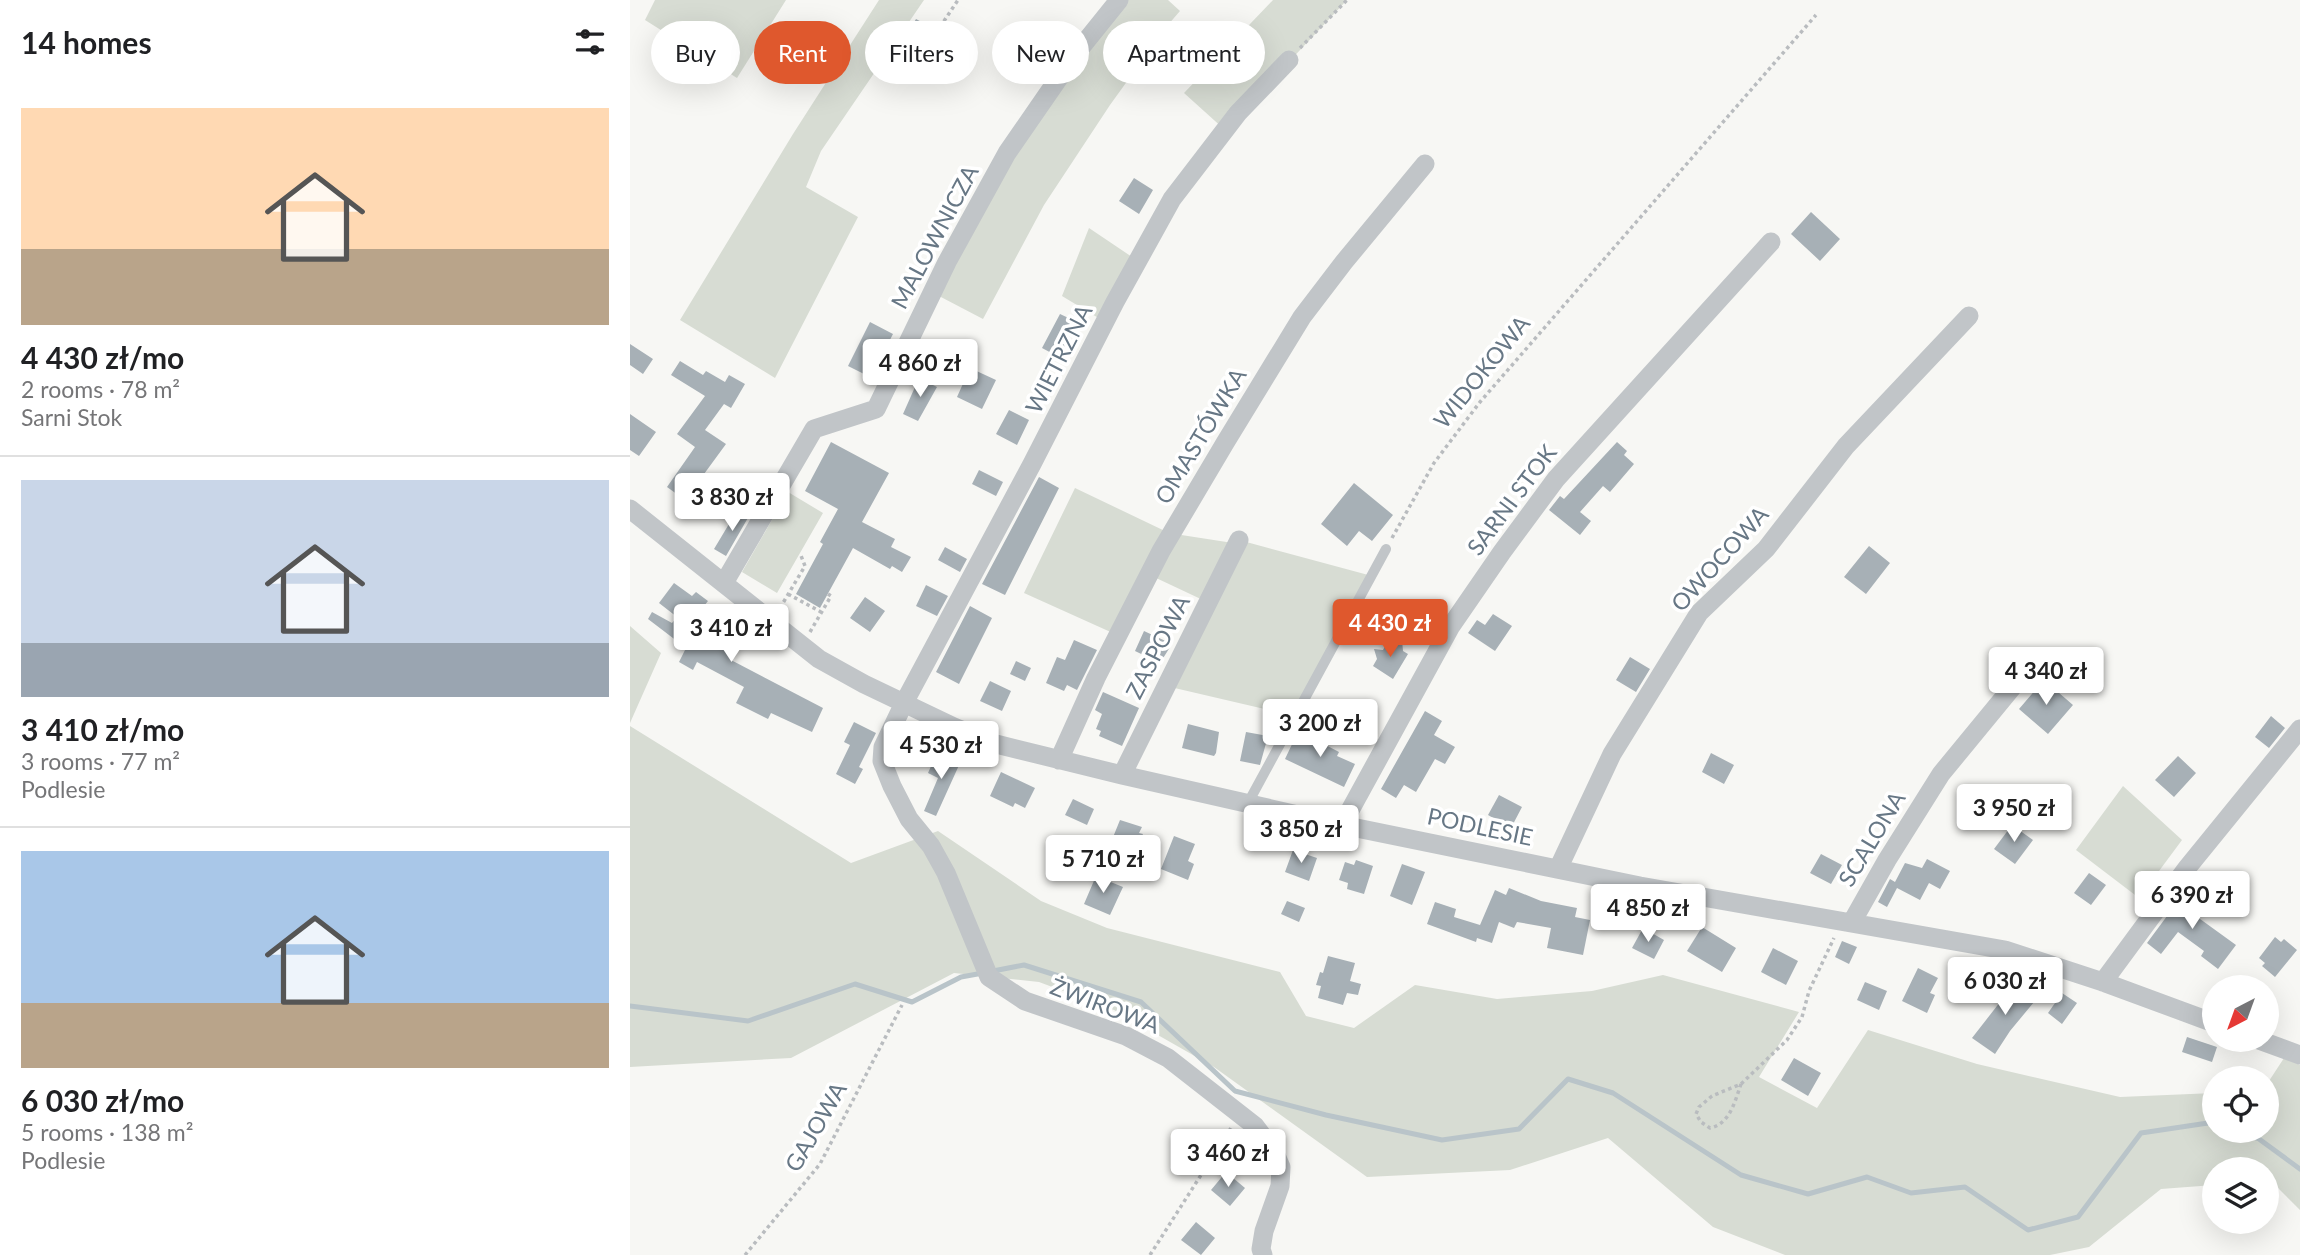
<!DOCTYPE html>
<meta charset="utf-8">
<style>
:root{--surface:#fff;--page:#f6f6f6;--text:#202124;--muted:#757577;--line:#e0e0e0;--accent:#df582d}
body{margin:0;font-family:Lato,sans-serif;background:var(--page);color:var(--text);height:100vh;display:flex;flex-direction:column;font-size:26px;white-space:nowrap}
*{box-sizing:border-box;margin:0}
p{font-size:23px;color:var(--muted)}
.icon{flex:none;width:38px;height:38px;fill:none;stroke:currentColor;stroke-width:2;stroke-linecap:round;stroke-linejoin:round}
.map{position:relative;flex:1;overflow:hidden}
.details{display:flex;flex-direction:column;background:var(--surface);width:630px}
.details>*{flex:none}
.banner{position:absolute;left:21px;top:21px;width:665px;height:63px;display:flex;gap:14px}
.needle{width:46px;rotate:221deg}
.fabs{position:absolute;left:1572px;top:975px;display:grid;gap:14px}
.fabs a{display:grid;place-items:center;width:77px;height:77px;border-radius:50%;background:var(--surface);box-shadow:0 7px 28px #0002;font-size:35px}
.price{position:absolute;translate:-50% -60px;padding:0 16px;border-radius:7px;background:#fff;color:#222;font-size:23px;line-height:46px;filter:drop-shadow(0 2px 4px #0008)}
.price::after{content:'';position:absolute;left:50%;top:42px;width:21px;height:16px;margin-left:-10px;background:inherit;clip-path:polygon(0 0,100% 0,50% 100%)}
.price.current{background:var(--accent);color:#fff}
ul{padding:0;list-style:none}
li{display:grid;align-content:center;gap:14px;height:371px;padding:0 21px}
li+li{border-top:2px solid var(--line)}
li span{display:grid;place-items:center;height:217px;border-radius:0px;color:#555}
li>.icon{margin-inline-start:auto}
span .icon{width:126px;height:126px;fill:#fffc;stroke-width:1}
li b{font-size:30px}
h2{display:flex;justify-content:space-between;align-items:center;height:84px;padding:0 21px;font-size:30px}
.chip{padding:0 24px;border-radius:32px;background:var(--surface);box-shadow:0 7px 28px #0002;font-size:24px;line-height:63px}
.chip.current{background:var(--accent);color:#fff}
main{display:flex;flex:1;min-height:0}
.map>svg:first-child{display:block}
.green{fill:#d7dcd3}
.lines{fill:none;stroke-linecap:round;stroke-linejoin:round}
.stream{stroke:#b9c4c9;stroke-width:5}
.building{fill:#a7b0b6}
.path{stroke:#b9bcbf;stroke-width:3.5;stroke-dasharray:3.5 3.5;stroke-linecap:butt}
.lane{stroke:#c1c5c8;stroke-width:10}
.street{stroke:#c1c5c8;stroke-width:19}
.labels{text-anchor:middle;stroke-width:7;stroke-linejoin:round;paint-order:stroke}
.street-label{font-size:23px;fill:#677785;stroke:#fff}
</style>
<main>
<section class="details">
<h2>14 homes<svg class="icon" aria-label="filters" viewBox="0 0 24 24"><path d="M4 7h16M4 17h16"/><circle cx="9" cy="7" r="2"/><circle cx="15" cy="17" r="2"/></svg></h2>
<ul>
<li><span style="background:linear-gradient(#ffd9b3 65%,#b9a48a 0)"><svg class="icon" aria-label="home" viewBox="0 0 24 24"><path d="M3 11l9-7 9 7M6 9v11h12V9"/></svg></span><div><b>4 430 zł/mo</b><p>2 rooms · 78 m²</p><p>Sarni Stok</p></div></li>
<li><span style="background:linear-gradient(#c9d6e8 75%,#9aa5b1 0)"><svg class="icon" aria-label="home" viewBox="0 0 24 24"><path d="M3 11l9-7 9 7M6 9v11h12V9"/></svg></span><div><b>3 410 zł/mo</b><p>3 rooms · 77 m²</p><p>Podlesie</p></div></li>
<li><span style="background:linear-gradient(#a9c7e8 70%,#b9a48a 0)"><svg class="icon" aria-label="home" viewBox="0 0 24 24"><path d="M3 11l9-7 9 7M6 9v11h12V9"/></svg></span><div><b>6 030 zł/mo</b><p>5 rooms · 138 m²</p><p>Podlesie</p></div></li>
</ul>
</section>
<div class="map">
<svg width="1670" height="1255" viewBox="0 0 1670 1255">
<rect width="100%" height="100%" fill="#f7f7f4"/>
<path class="green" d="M25 0H156L107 78 15 20Z
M249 0H294L191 151 176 187 228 217 145 378 50 320 163 134Z
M489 0H538L550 11 537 26 480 105 414 205 353 319 309 296 377 153Z
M643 0H717L595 130 554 93Z
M459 228 508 261 475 322 432 296Z
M445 488 537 532 485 634 394 593Z
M158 492 193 513 147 593 112 572Z
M545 534 603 543 575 601 524 577Z
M609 540 742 576 664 716 536 686Z
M0 626 31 653 0 723Z
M0 726 221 863 308 831 411 901 477 928 650 972 676 1016 724 1028 785 985 867 999 962 991 1033 975 1169 1012 1129 1077 1187 1108 1238 1030 1347 1064 1490 1097 1584 1093V1130H1636V1082L1639 1081 1654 1058 1670 1065V1210L1636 1176V1169H1584V1185L1531 1189 1459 1247 1420 1255H1155L1083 1227 978 1138 880 1170 737 1177 584 1067 484 1010 409 982 324 973 161 1058 0 1067Z
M1493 786 1552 840 1509 898 1446 850Z"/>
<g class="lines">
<path class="stream" d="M363 971 394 965 511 1002 605 1091 696 1115 812 1140 889 1129 938 1079 983 1093 1111 1175 1178 1194 1237 1177 1281 1193 1335 1187 1398 1230 1448 1217 1511 1133 1578 1123 1584 1125
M0 1006 118 1021 225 984 282 1002 331 977 353 973
M1602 1130 1629 1139 1670 1169"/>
</g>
<path class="building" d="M286 19 303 28 290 51 273 41Z
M504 178 523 190 509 214 489 201Z
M1181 212 1210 239 1190 261 1161 234Z
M430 314 447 322 429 357 412 348Z
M240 322 263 334 247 365 241 361 234 374 218 366Z
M0 344 23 359 13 374 0 365Z
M50 361 73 375 76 371 95 382 99 375 115 384 101 408 94 404 75 430 96 444 55 500 37 487 65 447 47 434 75 396 41 375Z
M340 368 366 380 352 409 327 397Z
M289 378 307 387 288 421 273 414Z
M379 410 399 420 387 445 366 434Z
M0 414 26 432 9 456 0 450Z
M201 442 259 473 232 522 265 539 261 547 281 557 272 572 262 566 260 569 223 548 190 608 166 594 193 544 190 542 208 509 175 491Z
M987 442 997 451 994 455 1004 464 980 492 973 486 950 512 961 521 950 535 919 510 930 496 934 499Z
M349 470 373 482 366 496 342 484Z
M409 477 429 488 375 595 352 584Z
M724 483 763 515 742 541 729 531 717 546 691 524Z
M108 509 119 516 96 556 84 549Z
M1239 546 1260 563 1236 594 1214 577Z
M315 547 337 559 330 572 308 560Z
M44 583 62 596 66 592 78 601 55 630 82 645 88 634 109 646 101 660 193 708 182 732 141 713 138 719 106 703 114 687 67 662 63 670 49 662 56 648 18 619 22 612 42 623 47 617 29 603Z
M296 585 318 596 307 616 286 606Z
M235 597 255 611 240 632 220 618Z
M340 606 362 618 329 684 306 672Z
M863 614 882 626 865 651 838 633 847 620 855 625Z
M514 631 542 644 530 663 505 651Z
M444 640 467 650 447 690 437 685 434 691 416 683 427 657 435 660Z
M772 640 773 651 778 654 763 679 743 666 747 659 744 649 753 650 758 641 763 644Z
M1000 657 1020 669 1006 692 986 680Z
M386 661 401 668 395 681 380 674Z
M1414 680 1443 705 1418 734 1389 709Z
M360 681 381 691 372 711 350 701Z
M473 692 509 708 492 746 469 736 471 731 466 729 472 714 465 710Z
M795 711 812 721 804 735 825 747 815 764 805 759 786 792 774 785 766 798 751 789Z
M1641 716 1655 728 1639 748 1625 737Z
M224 722 246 733 229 767 233 769 225 784 206 774 220 745 214 742Z
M558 724 589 732 586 753 584 756 552 748Z
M679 728 691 734 688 741 709 752 707 756 725 764 714 787 655 759 664 740 671 744Z
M616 732 638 736 630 765 610 761Z
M307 753 330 763 306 816 294 811 308 778 298 773Z
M1081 753 1104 765 1094 784 1072 772Z
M1548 756 1566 773 1544 797 1525 780Z
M371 772 405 788 395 808 385 803 383 807 360 796Z
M869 795 892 807 881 828 858 815Z
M443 799 464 809 457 825 435 815Z
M490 820 512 827 509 833 513 834 503 857 479 847Z
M1382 825 1403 840 1385 864 1364 849Z
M544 836 565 844 558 861 564 864 558 880 531 869Z
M663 850 687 858 679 881 655 872Z
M1191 854 1212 865 1201 884 1180 873Z
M1297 859 1320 871 1310 889 1299 883 1290 900 1267 888 1257 907 1248 902 1260 879 1265 882 1275 863 1292 868Z
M726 860 743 866 734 894 717 889 718 883 709 880 715 862 724 865Z
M772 864 795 872 782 905 760 896Z
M1459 873 1476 885 1461 905 1444 893Z
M466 876 493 887 480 915 454 904Z
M1560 885 1572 894 1559 911 1606 945 1588 969 1571 956 1574 951 1548 932 1531 954 1517 943Z
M879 888 911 901 947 908 945 917 960 920 953 955 917 948 921 928 887 922 884 928 869 922 862 943 847 938 846 942 797 924 805 902 826 909 824 917 850 925 865 890 876 895Z
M657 901 675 908 669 922 651 914Z
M1072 927 1106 948 1092 972 1057 951Z
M1013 928 1034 940 1024 959 1002 948Z
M1645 937 1651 942 1654 939 1667 950 1645 977 1632 966 1635 963 1629 958Z
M1212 941 1227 947 1219 964 1205 957Z
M1143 948 1168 961 1156 985 1131 972Z
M698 956 725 963 720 981 731 984 728 995 717 993 713 1005 688 998 691 986 686 985 690 972 693 973Z
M1288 968 1308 978 1300 993 1305 995 1297 1013 1272 1001Z
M1388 979 1409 996 1380 1031 1365 1054 1342 1038Z
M1235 982 1257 991 1249 1010 1227 1000Z
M1432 993 1447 1003 1432 1024 1418 1013Z
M1557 1037 1587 1047 1582 1062 1552 1052Z
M1164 1058 1191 1073 1178 1096 1151 1080Z
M596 1172 615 1188 600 1206 581 1190Z
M566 1222 585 1238 571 1255 551 1240Z"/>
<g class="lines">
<path class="path" d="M310 27 328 0
M670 48 717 0
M762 538 804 463 850 402 1186 15
M158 594 191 612
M150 608 175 566 170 553
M180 632 201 596 198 594
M1111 1084C1105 1101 1100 1124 1080 1128L1071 1122 1066 1114 1069 1107 1082 1096 1111 1084 1157 1040 1172 1017 1179 991 1204 938
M115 1255 190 1164 272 1005
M520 1255 601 1128"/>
<path class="lane" d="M618 803 756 549"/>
<path class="street" d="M0 509 189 659 234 684 324 727 366 744 492 775 712 825 1010 886 1375 950 1473 982 1584 1023
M94 583 184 429 246 409 317 262 377 153 444 56 489 0
M429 760 466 678 531 551 595 443 672 317 714 262 795 164
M492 775 609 540
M712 825 821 626 872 552 926 479 1141 242
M928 869 982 754 1069 613 1136 549 1216 446 1339 316
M1222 922 1257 860 1311 774 1385 684
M1473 982 1557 868 1670 729
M1629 1040 1670 1055
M633 1255 631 1249 634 1231 650 1186 651 1167 644 1151 625 1126 538 1058 496 1036 395 1001 359 977 316 873 301 846 279 819 262 786 252 761 253 747 274 703 402 464 485 302 542 199 608 113 659 60"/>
</g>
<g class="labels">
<g class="street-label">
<text transform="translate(305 237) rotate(-62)" y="8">MALOWNICZA</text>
<text transform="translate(429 359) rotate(-63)" y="8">WIETRZNA</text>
<text transform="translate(852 372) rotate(-51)" y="8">WIDOKOWA</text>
<text transform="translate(571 436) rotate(-59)" y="8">OMASTÓWKA</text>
<text transform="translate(882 500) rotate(-53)" y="8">SARNI STOK</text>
<text transform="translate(1090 559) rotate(-48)" y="8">OWOCOWA</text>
<text transform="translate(528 647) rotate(-63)" y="8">ZASPOWA</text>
<text transform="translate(850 827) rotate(12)" y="8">PODLESIE</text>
<text transform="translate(1242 839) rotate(-59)" y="8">SCALONA</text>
<text transform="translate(475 1006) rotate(21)" y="8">ŻWIROWA</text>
<text transform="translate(186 1127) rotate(-60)" y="8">GAJOWA</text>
</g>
</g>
</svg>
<div class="fabs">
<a><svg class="needle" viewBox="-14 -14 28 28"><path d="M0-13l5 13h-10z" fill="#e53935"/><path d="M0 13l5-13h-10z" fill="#757577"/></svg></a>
<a><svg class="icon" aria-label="locate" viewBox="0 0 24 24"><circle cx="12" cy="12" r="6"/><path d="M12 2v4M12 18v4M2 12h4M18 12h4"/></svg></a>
<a><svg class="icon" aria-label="layers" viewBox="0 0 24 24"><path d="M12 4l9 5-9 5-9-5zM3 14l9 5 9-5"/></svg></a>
</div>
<b class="price" style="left:290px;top:399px">4 860 zł</b>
<b class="price" style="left:102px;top:533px">3 830 zł</b>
<b class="price current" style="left:760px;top:659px">4 430 zł</b>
<b class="price" style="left:101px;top:664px">3 410 zł</b>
<b class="price" style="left:1416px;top:707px">4 340 zł</b>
<b class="price" style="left:690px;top:759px">3 200 zł</b>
<b class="price" style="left:311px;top:781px">4 530 zł</b>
<b class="price" style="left:1384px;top:844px">3 950 zł</b>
<b class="price" style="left:671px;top:865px">3 850 zł</b>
<b class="price" style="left:473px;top:895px">5 710 zł</b>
<b class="price" style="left:1562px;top:931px">6 390 zł</b>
<b class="price" style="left:1018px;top:944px">4 850 zł</b>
<b class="price" style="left:1375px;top:1017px">6 030 zł</b>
<b class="price" style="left:598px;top:1189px">3 460 zł</b>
<div class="banner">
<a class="chip">Buy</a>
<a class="chip current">Rent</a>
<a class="chip">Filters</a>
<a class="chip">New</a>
<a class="chip">Apartment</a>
</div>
</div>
</main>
